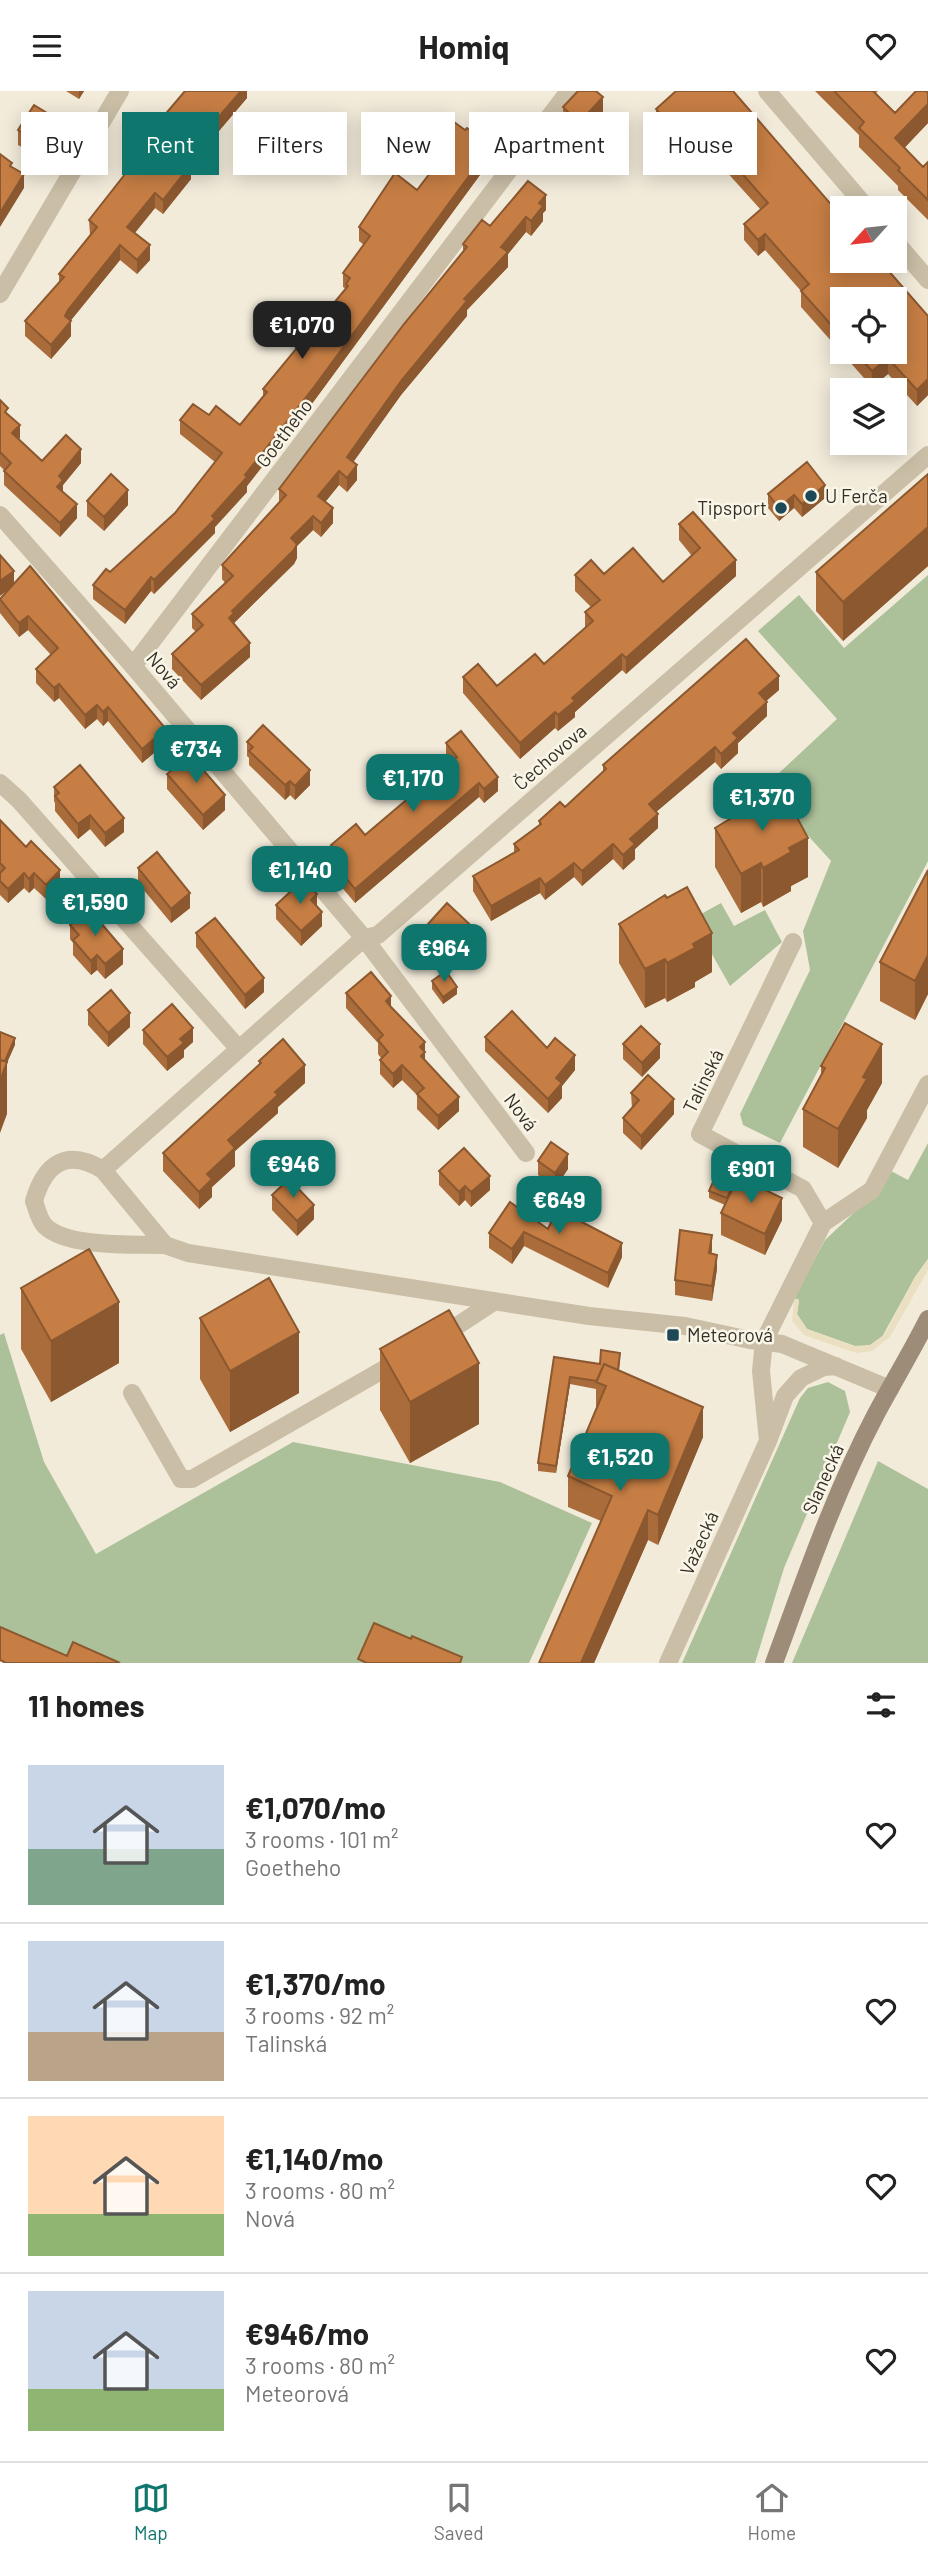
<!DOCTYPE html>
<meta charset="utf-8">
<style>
:root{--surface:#fff;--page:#f2f2f2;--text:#222;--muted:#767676;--line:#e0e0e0;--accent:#0f766e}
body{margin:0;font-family:Barlow,sans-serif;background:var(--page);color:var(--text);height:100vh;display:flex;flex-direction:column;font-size:26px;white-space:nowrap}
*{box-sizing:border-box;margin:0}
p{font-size:23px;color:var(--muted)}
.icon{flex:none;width:38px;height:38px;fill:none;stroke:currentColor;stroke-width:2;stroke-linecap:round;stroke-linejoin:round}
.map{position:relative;height:1572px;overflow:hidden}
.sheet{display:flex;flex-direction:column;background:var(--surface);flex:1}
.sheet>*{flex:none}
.top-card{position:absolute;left:21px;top:21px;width:887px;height:63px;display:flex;gap:14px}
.needle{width:46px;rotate:243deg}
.buttons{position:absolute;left:830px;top:105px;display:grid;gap:14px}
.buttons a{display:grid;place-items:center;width:77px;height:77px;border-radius:0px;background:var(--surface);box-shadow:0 4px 18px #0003;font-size:35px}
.price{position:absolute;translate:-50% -60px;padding:0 16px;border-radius:14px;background:var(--accent);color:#fff;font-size:23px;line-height:46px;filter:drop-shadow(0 2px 4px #0008)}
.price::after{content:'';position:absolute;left:50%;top:42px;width:21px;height:16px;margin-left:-10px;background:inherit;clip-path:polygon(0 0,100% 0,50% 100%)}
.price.current{background:#222;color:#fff}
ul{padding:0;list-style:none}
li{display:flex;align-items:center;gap:21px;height:175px;padding:0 28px}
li+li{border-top:2px solid var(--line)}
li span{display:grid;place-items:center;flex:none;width:196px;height:140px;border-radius:0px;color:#555}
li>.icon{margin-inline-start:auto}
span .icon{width:84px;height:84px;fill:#fffc;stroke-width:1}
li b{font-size:30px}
h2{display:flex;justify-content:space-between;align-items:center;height:84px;padding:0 28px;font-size:30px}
.tag{padding:0 24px;border-radius:0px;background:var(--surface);box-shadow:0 4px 18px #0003;font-size:24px;line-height:63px}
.tag.current{background:var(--accent);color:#fff}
header{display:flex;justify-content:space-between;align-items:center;height:91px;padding:0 28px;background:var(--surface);font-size:32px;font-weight:700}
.tabs{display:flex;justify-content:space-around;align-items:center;height:98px;border-top:2px solid var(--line);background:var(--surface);font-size:19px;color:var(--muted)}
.tabs a{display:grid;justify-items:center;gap:4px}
.tabs .current{color:var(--accent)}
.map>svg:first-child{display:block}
.green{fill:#acc19a}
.plaza{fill:#eae0c1}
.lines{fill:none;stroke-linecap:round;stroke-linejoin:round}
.minor{stroke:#cabea6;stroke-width:18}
.secondary{stroke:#9d8d78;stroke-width:18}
.wall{fill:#aa6c3a;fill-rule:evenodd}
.shaded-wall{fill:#8b5830}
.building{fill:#c67e44;stroke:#8b5830;stroke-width:2}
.poi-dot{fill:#1d4858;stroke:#f9f5e7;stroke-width:2.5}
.labels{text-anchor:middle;stroke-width:5;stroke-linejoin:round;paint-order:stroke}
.street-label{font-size:19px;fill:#362f27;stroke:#f9f5e7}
.poi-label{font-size:19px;fill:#362f27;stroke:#f9f5e7;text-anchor:start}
</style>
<header><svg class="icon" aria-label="menu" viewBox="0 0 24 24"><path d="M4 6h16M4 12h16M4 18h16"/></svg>Homiq<svg class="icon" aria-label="heart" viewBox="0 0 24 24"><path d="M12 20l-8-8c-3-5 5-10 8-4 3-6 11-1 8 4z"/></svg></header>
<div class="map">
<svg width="928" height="1572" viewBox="0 0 928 1572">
<rect width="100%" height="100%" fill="#f2ebda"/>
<path class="green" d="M928 484V770L780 1052 743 1034 740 1023 810 879 803 840 831 770 764 696 837 628 758 540 799 504 844 557Z
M721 812 734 835 765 819 782 851 730 895 692 828Z
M928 1052V1168L915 1186 882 1246 870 1254 858 1256 807 1238 797 1223 799 1209 794 1207 825 1149 877 1100 891 1080 908 1089Z
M4 1242 44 1371 96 1463 293 1351 500 1391 592 1432 529 1572H56L0 1547V1244Z
M828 1291 845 1300 850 1321 784 1477 755 1572H682L800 1307 808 1297Z
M878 1370 928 1398V1572H792Z"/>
<path class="plaza" d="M928 1168V1179L890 1246 872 1260 857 1262 835 1255 804 1244 792 1230 794 1207 799 1209 797 1223 807 1238 854 1255 870 1254 885 1243 915 1186Z"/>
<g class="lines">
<path class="minor" d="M767 0 867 117
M894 149 928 189
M0 203 120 0
M0 424 133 575 364 847 526 1062
M133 575 569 0
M0 692 19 709 238 957
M793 851 700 1043 803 1098 823 1132
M103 1079 364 847 378 844 928 364
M165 1154C135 1153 67 1157 45 1135 39 1129 37 1118 34 1110 45 1072 67 1057 103 1079L165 1154 188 1162 589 1225 685 1235 750 1249 782 1253 890 1298
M440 1246 495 1210
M132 1302 181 1388H192L400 1269
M768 1350 761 1280 764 1250 823 1132 872 1099 928 993
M668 1572 768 1350 785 1305 801 1287 824 1276 836 1275"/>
<path class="secondary" d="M774 1572C805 1488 834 1403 876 1323 893 1291 912 1260 928 1228"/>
</g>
<path class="wall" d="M66 0H84L79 8Z
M247 0V7L191 73V88L163 123 155 117 135 142 150 169 137 183 120 169 70 230 71 245 51 268 25 245V230L59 192V183L90 144 89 129 164 67 176 52 163 41V26Z
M676 0 928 225V304L917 315 888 283 872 296 801 216V200L765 159 758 165 744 149V133L761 119 724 78 722 79 694 47 679 60 656 34V18ZM842 208 894 261H842Z
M815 0H878L876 2 895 22 928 2V32L904 57 923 76 928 71V129L898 99V95L859 56V44Z
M563 16 603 21 579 46 563 31Z
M52 31 59 50 47 71 18 54V39Z
M441 49 491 69 314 310 247 395V401L215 436V442L154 503 151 500 125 533 93 508V494L110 481 175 422 215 371 180 343V329L209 324 240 334 263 305V298L346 198 343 196V182L364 154 359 150V136L417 99 443 65 441 63Z
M546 119 543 122V130L531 145 526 141 508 163V176L467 219V225L401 304 353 371 357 389 347 401 339 394 325 411 333 432 321 446 313 439 297 455V467L294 473 234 532 250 566 201 609 172 578V563L196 541 192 537V523L225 492 222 488V474L279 412V398L463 161V153L490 135Z
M0 309 19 348 42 370 81 372 63 394V401L77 427 60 446 4 394V379L0 375Z
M807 371 825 407 802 426 794 417 779 430 768 417V403Z
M928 383V475L843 550 816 520V481Z
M87 410 128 414 104 440 87 425Z
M679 433 736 485 626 583 622 579 575 621V626L558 640 555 637 520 668 463 602V586L497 595 544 573 585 537V521L591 516 575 500V484L604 483 663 491 692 465 679 449Z
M14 493 166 652 142 672 108 630 103 635 97 628 85 638 59 607 54 611 36 592V578L51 564 28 539 19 546 0 522V508L11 497 0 505Z
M779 599 766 610 767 625 738 652V662L721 678 715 671 656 721 658 737 635 758V768L623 779 613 768 582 795 574 786 545 809 540 802 491 830 473 800V785L514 761V753L539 735V730L565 716 603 681V674Z
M247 651 310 694 295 709 290 704 285 709 249 674V667L247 665Z
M446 652 498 700 484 712 479 706 355 812 335 788V773L331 768V754L365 744 450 672 446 667Z
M167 683 225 719 203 739 167 698Z
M54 696 124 741 105 756 90 738 78 748 55 720V712L54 710Z
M0 729 60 794 46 808 34 797 29 802 24 797 8 812 0 804Z
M715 737 808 786 791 795V800L763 816 761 811 741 822 715 776Z
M138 777 190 817 171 832 138 792Z
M928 779V903L915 929 880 910V871Z
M276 814 317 815 322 835 301 855 276 828Z
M428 833 481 858 462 879 428 848Z
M619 833 712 881 695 891V896L667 911 665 907 645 917 619 872Z
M70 834 123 873 105 888 97 879 91 884 73 864V852L70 848Z
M196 842 264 901 245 918 196 856Z
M432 890 457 903 443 913 432 898Z
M346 902 391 916 425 951V969L459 1020 438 1039 417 1018V1004L402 989 393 997 380 983V969L381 967 378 963V952L346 917Z
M88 919 130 936 108 956 88 934Z
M143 939 193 951 184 959V966L167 980 143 953Z
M485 946 547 957 575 979 562 995V1007L548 1022 485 960Z
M623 953 660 967 642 986 623 968Z
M259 970 305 992 278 1016V1022L235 1060V1075L212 1096V1106L199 1118 163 1080V1062L259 974Z
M821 975 882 992 867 1019V1027L838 1077 803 1056V1018L821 986Z
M631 1002 674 1023 641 1059 623 1042V1027L632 1017Z
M538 1070 568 1078 555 1097 538 1084Z
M439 1080 490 1099 471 1116 465 1109 459 1115 439 1094Z
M735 1093 782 1129 765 1164 721 1144V1122L725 1114 709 1107V1100Z
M272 1104 314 1128 297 1145 272 1119Z
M548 1138 622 1166 608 1197 524 1155 512 1173 489 1157V1142Z
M712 1159 711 1163 717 1178 712 1210 675 1204V1189Z
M21 1197 119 1272 51 1311 21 1258Z
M200 1227 299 1302 230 1341 200 1288Z
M380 1258 479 1333 410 1372 380 1319Z
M554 1266 600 1273 620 1270 619 1279 703 1346 658 1454 648 1449 594 1572H539L601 1430 568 1416V1385L596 1317V1298L570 1293 556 1382 538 1380V1372Z"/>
<path class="shaded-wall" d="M79 0H84L79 8Z
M240 0H247V7L183 82V67Z
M603 6V21L579 46V32Z
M928 13V32L895 67V47Z
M694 31V47L679 60V44Z
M59 36V50L47 71V57Z
M491 55V69L314 310 247 395V401L215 436V442L154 503V489L212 425 245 384Z
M724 62V78L722 79V64Z
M191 73V88L163 123V109Z
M24 83V97L0 136V122Z
M155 102V117L127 151V136Z
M546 104V119L543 122V130L531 145V130L539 112Z
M526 126V141L508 163V176L467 219V225L401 304 347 380V366L401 290 464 208 501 156Z
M765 143V159L758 165V149Z
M120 154V169L68 233 71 230V245L51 268V254L68 219Z
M150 154V169L137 183V169Z
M888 267V283L872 296V280Z
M928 288V304L917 315V299Z
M20 334V348L12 342Z
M81 358V372L63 394V403L57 396 59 385Z
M357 374V389L347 401V387Z
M339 380V394L318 420V405Z
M825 394V407L802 426V413Z
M128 399V414L104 440V426Z
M794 404V417L779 430V417Z
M77 413V427L60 446V432Z
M333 417V432L321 446V432Z
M313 425V439L297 455V467L294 473 234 532 229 527 232 520 291 447Z
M928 436V475L843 550V511Z
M736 469V485L626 583V567Z
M14 480V494L0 505V490Z
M151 486V500L125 533V519Z
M28 525V539L19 546V532Z
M250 552V566L201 609V594Z
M622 563V579L575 621V626L558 640V624L572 607Z
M779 585V599L759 616V602Z
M59 593V607L54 611V597Z
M767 611V625L738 652V662L721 678V663L733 642Z
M97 614V628L85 638V624Z
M108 616V630L103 635V621Z
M555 621V637L520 668V652Z
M166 638V652L142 672V658Z
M715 656V671L649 727V713Z
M310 679V694L295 709V695Z
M498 686V700L484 712V698Z
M290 690V704L285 709V694Z
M479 692V706L355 812V798Z
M225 704V719L203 739V724Z
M658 723V737L635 758V768L623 779V764L630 748Z
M90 724V738L78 748V733Z
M124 727V741L105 756V742Z
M808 747V786L791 795V800L763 816V777L789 757Z
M613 753V768L582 795V780Z
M574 772V786L545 809V794Z
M761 772V811L741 822V783Z
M60 779V794L46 808V794Z
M24 782V797L8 812V798Z
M34 782V797L29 802V788Z
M540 787V802L491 830V815Z
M190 802V817L171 832V818Z
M317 803V818L311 809Z
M322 821V835L301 855V840Z
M712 842V881L695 891V896L667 911V872L693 853Z
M481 844V858L462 879V865Z
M123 858V873L105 888V873Z
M97 864V879L91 884V870Z
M928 864V903L915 929V890Z
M665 868V907L645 917V878Z
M264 887V901L245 918V904Z
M457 896V903L443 913V906Z
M391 905V920L386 910Z
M130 922V936L108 956V942Z
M193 937V951L184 959V966L167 980V966L180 948Z
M15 947V954L7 972V1023L0 1042V990L4 974Z
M425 951V975L421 979 420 956Z
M660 953V967L642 986V972Z
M882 953V992L867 1019V1027L838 1077V1038L863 986Z
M575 964V979L562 995V1007L548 1022V1008L556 987Z
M305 974V992L278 1016V1022L235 1060V1075L212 1096V1106L199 1118V1101L207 1083 228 1049 275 1001Z
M402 974V989L393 997V983Z
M459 1006V1020L438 1039V1025Z
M674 1008V1023L641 1059V1045Z
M568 1063V1078L555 1097V1082Z
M490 1085V1099L471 1116V1101Z
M465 1095V1109L459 1115V1101Z
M782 1107V1129L765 1164V1143Z
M314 1114V1128L297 1145V1130Z
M524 1141V1155L512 1173V1158Z
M712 1144V1159L709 1177V1162Z
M622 1152V1166L608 1197V1182Z
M717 1164V1178L712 1210V1195Z
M119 1211V1272L51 1311V1250Z
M299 1241V1302L230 1341V1280Z
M479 1272V1333L410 1372V1311Z
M570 1286V1293L556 1382V1375Z
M703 1316V1346L658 1454V1424Z
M648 1419V1449L594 1572H581Z"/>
<path class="building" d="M185 0H241L183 67 191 73 163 109 155 102 127 136 150 154 137 169 120 154 68 219 65 225 71 230 51 254 25 230 64 186 59 183 97 136 89 129 148 54 164 67 183 43 163 26Z
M578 0H596L603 6 579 32 563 16Z
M676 0H733L842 126V170H880L928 225V288L917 299 888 267 872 280 855 261H894V208H842V246L801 200 809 193 765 143 758 149 744 133 768 112 724 62 722 64 694 31 679 44 656 18Z
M834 0H873L895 22 916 0H926L928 2V13L895 47 923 76 928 71V109L898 79 900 77 859 37 864 31Z
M34 14 52 25 49 30 59 36 47 57 18 39Z
M454 31 465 39 467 37 491 55 314 296 245 384 247 386 212 425 215 428 154 489 151 486 125 519 93 494 106 478 110 481 175 422 222 362 180 329 193 313 209 324 216 315 240 334 267 301 263 298 348 195 346 193 350 187 343 182 370 145 359 136 395 82 417 99 450 56 441 49Z
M0 63 12 72 10 75 24 83 0 122Z
M528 90 546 104 539 112 543 115 531 130 526 126 501 156 508 161 464 208 467 210 401 290 347 366 357 374 347 387 339 380 318 405 333 417 321 432 313 425 291 447 297 453 294 459 232 520 234 522 229 527 250 552 201 594 172 563 203 534 192 523 233 485 222 474 286 404 279 398 404 233 467 156 463 153 482 129 490 135Z
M0 309 8 317 5 321 20 334 12 342 42 370 66 344 81 358 59 385 63 389 57 396 77 413 60 432 4 380 11 372 0 361Z
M807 371 825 394 802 413 794 404 779 417 768 403Z
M111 383 128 399 104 426 87 410Z
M928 383V436L843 511 816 481Z
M693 421 736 469 626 567 622 563 572 607 575 610 558 624 555 621 520 652 463 586 478 573 497 595 535 563 544 573 593 530 585 521 600 509 575 484 591 469 604 483 633 457 663 491 700 457 679 433Z
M0 464 14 480 0 490Z
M30 475 166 638 142 658 108 616 103 621 97 614 85 624 59 593 54 597 36 578 58 557 28 525 19 532 0 508Z
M746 548 779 585 759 602 767 611 733 642 738 647 721 663 715 656 649 713 658 723 630 748 635 753 623 764 613 753 582 780 574 772 545 794 540 787 491 815 473 785 519 759 514 753 541 733 539 730 560 711 565 716 606 678 603 674Z
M263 634 310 679 295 695 290 690 285 694 249 660 253 656 247 651Z
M461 640 498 686 484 698 479 692 355 798 335 773 342 767 331 754 356 733 365 744 457 666 446 652Z
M190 664 225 704 203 724 167 683Z
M80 674 124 727 105 742 90 724 78 733 55 705 59 702 54 696Z
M783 700 808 747 789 757 791 761 763 777 761 772 741 783 715 737 761 709 763 711Z
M0 729 26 756 31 750 60 779 46 794 34 782 29 788 24 782 8 798 0 790V782L5 777 0 772Z
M157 761 190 802 171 818 138 777Z
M928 779V864L915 890 880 871Z
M303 789 317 803 311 809 322 821 301 840 276 814Z
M687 796 712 842 693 853 695 857 667 872 665 868 645 878 619 833 665 804 667 807Z
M447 812 481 844 462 865 428 833Z
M89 818 123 858 105 873 97 864 91 870 73 849 79 844 70 834Z
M215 827 264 887 245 904 196 842Z
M446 880 457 896 443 906 432 890Z
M371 881 391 905 386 910 390 915 425 951 420 956 425 961 421 965 459 1006 438 1025 417 1003 424 997 402 974 393 983 380 969 388 961 378 949 383 944 346 902Z
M111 899 130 922 108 942 88 919Z
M172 913 193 937 180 948 184 952 167 966 143 939Z
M512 920 547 957 555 947 575 964 556 987 562 992 548 1008 485 946Z
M845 932 882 953 863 986 867 988 838 1038 803 1018 825 977 821 975Z
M641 935 660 953 642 972 623 953Z
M0 941 15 947 5 970 0 969Z
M283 948 305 974 275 1001 278 1004 228 1049 235 1057 207 1083 212 1088 199 1101 163 1062 261 972 259 970Z
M0 969 7 971 0 990Z
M648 984 674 1008 641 1045 623 1027 639 1009 631 1002Z
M551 1051 568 1063 555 1082 538 1070Z
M464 1057 490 1085 471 1101 465 1095 459 1101 439 1080Z
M717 1082 735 1090 727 1107 709 1100Z
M738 1086 782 1107 765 1143 721 1122Z
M289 1088 314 1114 297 1130 272 1104Z
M510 1111 548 1138 557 1118 622 1152 608 1182 524 1141 512 1158 489 1142Z
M680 1139 712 1144 709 1162 717 1164 712 1195 675 1189Z
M89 1158 119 1211 51 1250 21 1197Z
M269 1187 299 1241 230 1280 200 1227Z
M449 1219 479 1272 410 1311 380 1258Z
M601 1259 620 1262 618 1279 604 1273 597 1290 570 1286 556 1375 538 1372 554 1266 600 1273Z
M604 1273 703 1316 658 1424 648 1419 581 1572H539L612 1405 568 1385 606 1295 596 1291Z
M374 1532 411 1548 412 1545 462 1566 460 1572H367L358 1568Z
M0 1536 67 1565 73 1551 120 1572H6L0 1569Z"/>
<g class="poi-dot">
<circle cx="811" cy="405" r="7"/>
<circle cx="781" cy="417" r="7"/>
<rect x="666" y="1237" width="14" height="14" rx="3.5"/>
</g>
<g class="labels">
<g class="street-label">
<text transform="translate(284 342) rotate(-53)" y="7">Goetheho</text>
<text transform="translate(164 579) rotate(50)" y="7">Nová</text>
<text transform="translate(550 666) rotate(-41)" y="7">Čechovova</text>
<text transform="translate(703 990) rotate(-64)" y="7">Talinská</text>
<text transform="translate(521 1021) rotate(53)" y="7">Nová</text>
<text transform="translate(823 1388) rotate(-66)" y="7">Slanecká</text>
<text transform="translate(699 1452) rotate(-66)" y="7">Važecká</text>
</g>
<g class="poi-label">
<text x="825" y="412">U Ferča</text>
<text x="767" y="424" text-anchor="end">Tipsport</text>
<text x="687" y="1251">Meteorová</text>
</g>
</g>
</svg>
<div class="buttons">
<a><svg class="needle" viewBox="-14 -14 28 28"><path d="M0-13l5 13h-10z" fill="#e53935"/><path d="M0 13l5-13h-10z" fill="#767676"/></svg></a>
<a><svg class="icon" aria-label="locate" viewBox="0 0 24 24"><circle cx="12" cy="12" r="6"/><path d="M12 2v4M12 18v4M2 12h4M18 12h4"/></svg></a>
<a><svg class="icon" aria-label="layers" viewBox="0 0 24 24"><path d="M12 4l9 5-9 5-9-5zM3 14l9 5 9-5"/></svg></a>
</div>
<b class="price current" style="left:302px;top:270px">€1,070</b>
<b class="price" style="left:196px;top:694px">€734</b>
<b class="price" style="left:413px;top:723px">€1,170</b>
<b class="price" style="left:762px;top:742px">€1,370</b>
<b class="price" style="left:300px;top:815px">€1,140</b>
<b class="price" style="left:95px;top:847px">€1,590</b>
<b class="price" style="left:444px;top:893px">€964</b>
<b class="price" style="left:293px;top:1109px">€946</b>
<b class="price" style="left:751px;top:1114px">€901</b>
<b class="price" style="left:559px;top:1145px">€649</b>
<b class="price" style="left:620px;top:1402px">€1,520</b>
<div class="top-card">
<a class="tag">Buy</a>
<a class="tag current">Rent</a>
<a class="tag">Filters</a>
<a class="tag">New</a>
<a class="tag">Apartment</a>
<a class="tag">House</a>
</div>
</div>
<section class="sheet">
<h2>11 homes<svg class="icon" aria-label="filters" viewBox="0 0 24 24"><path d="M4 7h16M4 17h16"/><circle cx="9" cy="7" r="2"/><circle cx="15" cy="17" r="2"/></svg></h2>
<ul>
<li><span style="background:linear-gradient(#c9d6e8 60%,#7fa58c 0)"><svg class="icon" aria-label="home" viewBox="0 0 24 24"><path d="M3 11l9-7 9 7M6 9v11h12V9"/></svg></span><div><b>€1,070/mo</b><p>3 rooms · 101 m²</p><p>Goetheho</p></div><svg class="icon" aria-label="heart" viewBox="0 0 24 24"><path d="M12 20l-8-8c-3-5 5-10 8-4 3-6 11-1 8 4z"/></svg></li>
<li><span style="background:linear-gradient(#c9d6e8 65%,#b9a48a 0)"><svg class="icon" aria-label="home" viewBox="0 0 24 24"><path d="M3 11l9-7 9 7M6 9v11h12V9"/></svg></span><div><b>€1,370/mo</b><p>3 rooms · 92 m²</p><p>Talinská</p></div><svg class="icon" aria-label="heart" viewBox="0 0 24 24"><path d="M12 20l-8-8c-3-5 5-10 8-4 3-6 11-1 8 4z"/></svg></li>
<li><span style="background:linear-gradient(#ffd9b3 70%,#8fb573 0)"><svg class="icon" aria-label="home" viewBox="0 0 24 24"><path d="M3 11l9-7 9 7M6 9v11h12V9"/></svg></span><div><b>€1,140/mo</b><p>3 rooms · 80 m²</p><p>Nová</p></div><svg class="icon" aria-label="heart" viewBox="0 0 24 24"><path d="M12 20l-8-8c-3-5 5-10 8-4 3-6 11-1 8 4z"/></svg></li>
<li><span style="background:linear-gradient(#c9d6e8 70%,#8fb573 0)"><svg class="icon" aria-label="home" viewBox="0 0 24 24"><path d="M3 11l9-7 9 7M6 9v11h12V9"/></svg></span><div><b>€946/mo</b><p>3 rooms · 80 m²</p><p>Meteorová</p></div><svg class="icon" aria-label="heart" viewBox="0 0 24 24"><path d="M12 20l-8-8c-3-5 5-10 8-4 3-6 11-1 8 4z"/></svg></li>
</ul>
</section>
<nav class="tabs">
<a class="current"><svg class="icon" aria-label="map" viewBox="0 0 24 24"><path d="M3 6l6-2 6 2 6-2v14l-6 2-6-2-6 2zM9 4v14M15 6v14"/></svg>Map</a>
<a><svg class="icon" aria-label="saved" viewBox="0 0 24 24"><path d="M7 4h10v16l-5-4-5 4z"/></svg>Saved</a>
<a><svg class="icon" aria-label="home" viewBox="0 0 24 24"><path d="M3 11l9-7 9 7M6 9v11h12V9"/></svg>Home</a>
</nav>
